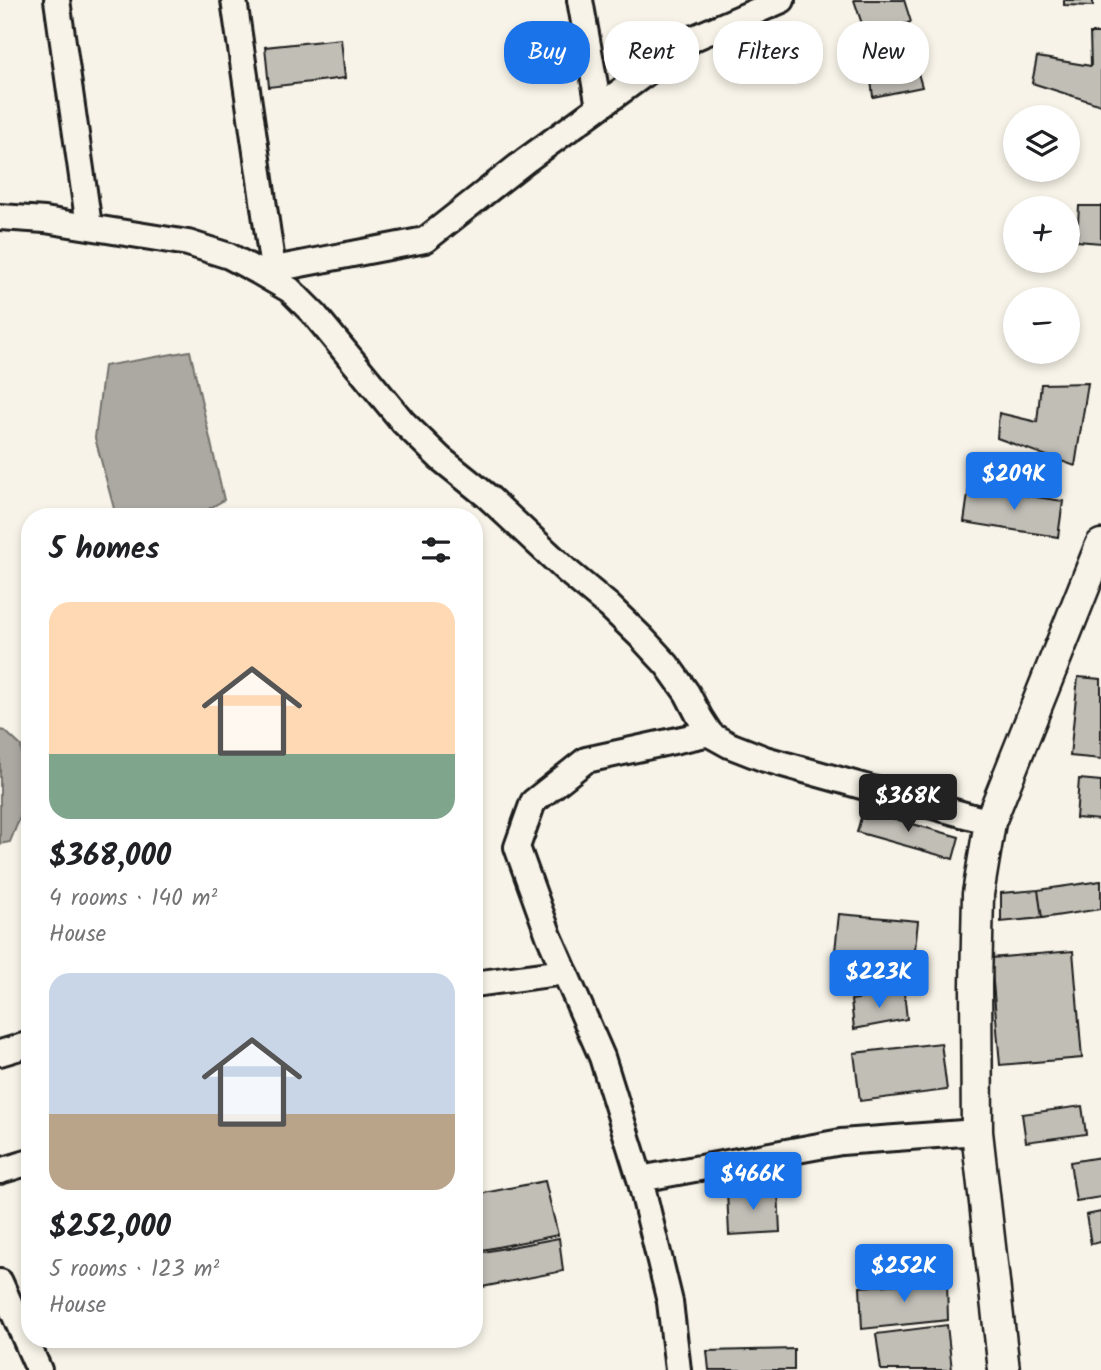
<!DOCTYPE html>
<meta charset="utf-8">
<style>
:root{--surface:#fff;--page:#f2f2f2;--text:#202124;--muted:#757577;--accent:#1a73e8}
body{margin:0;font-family:Kalam,sans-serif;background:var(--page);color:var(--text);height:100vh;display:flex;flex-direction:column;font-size:26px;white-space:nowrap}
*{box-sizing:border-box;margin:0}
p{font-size:23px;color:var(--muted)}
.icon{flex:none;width:38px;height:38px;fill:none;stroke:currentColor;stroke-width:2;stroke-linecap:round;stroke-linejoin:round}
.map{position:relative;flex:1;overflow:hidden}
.side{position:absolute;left:21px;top:508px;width:462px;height:840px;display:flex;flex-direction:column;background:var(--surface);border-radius:28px;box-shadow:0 4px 10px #0003}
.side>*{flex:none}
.hud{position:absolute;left:504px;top:21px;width:492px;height:63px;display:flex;gap:14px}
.tools{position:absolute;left:1003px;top:105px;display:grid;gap:14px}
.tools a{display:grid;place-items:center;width:77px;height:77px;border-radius:50%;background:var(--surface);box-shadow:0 4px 10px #0003;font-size:35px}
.price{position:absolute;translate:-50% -60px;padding:0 16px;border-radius:7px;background:var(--accent);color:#fff;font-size:23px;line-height:46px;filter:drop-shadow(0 2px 4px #0008)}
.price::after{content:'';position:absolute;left:50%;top:42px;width:21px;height:16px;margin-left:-10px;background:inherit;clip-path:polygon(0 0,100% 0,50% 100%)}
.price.current{background:#222;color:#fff}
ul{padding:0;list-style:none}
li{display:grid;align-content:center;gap:14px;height:371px;padding:0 28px}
li span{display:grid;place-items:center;height:217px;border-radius:21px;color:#555}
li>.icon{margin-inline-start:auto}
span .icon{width:126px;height:126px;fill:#fffc;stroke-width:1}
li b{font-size:30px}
h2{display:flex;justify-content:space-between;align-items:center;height:84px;padding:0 28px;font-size:30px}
.chip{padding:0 24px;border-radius:28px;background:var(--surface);box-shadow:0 4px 10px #0003;font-size:24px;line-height:63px}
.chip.current{background:var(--accent);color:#fff}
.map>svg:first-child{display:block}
.water{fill:#aca9a2;stroke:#72716c;stroke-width:2}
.building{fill:#c0beb5;stroke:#1c1c1c;stroke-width:2}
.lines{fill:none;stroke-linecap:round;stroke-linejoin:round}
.minor-casing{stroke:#1c1c1c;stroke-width:30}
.tertiary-casing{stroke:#1c1c1c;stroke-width:35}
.minor{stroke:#f7f3e8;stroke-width:24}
.tertiary{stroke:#f7f3e8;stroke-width:30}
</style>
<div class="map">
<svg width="1101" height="1370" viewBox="0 0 1101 1370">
<rect width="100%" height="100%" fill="#f7f3e8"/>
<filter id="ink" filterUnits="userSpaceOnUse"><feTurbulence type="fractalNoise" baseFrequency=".0143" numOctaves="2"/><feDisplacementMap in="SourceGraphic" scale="14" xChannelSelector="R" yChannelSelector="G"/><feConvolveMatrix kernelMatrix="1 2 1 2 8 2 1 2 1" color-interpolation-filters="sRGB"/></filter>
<g filter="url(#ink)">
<path class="water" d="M190 351 224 500 196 516H116L95 438 104 366Z
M0 730 5 731 21 746 27 800 10 842 0 844Z"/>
<path class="building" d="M854 0H904L911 22 866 36Z
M1064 0H1093V6L1064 5Z
M904 24 922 87 873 97 866 36Z
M1090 33H1101V105L1032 83 1037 57 1091 66Z
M341 39 345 78 269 87 265 47Z
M1079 206H1101V243L1077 241Z
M1088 383 1075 466 997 438 999 413 1037 422 1041 384Z
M969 487 1063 501 1058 537 964 522Z
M1078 677 1101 679V759L1070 756Z
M1079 779 1101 781V820L1076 818Z
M863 810 959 837 953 859 857 832Z
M1101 881V909L1042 918 1038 890Z
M1038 890 1042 918 1001 922V893Z
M839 914 918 921 914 959 835 951Z
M1073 951 1082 1058 1000 1065 991 958Z
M904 992 907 1019 854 1029 851 1000Z
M941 1043 947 1090 860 1101 854 1053Z
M1082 1106 1086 1134 1026 1142 1022 1114Z
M1101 1157V1197L1076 1201 1070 1162Z
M545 1181 558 1235 482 1250 474 1195Z
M778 1189 780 1232 729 1235 727 1191Z
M1101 1212V1242L1091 1244 1086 1215Z
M559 1238 563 1271 482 1287 478 1253Z
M947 1281 948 1320 862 1329 860 1287Z
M947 1325 952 1370H881L876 1334Z
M794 1349V1370H709L707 1351Z"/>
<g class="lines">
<defs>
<path id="minor" d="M57 0 89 226
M234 0 273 269
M580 0 599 107
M0 217 45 220 188 243 229 256 259 272 425 240 525 161 694 38 782 0
M259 272 290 290 315 315 403 422 441 459 487 496 567 571 609 606 641 637 667 665 687 693 700 718 711 735 729 745 765 759 990 822
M474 984 565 972
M0 1053 30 1044
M0 1171 30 1162
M640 1179 841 1142 977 1132
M0 1282 39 1370
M678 1370 670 1302 640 1179 602 1057 549 936 517 847 533 802 586 760 710 733"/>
<path id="tertiary" d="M1004 1370 977 1132 976 985 978 894 990 822 1101 545"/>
</defs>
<use href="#minor" class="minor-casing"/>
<use href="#tertiary" class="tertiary-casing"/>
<use href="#minor" class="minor"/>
<use href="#tertiary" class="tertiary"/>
</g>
</g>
</svg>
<div class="tools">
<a><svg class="icon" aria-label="layers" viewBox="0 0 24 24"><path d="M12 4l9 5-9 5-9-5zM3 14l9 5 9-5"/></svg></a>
<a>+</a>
<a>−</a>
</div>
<b class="price" style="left:1014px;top:512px">$209K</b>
<b class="price current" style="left:908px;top:834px">$368K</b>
<b class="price" style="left:879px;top:1010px">$223K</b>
<b class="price" style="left:753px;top:1212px">$466K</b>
<b class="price" style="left:904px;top:1304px">$252K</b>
<div class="hud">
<a class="chip current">Buy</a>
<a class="chip">Rent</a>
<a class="chip">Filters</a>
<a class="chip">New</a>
</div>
<section class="side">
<h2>5 homes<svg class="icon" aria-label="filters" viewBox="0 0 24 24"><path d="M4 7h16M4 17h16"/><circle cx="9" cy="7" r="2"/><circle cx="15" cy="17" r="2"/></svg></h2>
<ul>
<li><span style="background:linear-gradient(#ffd9b3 70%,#7fa58c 0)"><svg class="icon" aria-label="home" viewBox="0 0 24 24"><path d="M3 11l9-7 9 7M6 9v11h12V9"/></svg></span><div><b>$368,000</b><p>4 rooms · 140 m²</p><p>House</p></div></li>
<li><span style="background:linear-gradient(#c9d6e8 65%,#b9a48a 0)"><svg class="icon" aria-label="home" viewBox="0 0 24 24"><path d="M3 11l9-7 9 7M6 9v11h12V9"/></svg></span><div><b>$252,000</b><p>5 rooms · 123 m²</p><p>House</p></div></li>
</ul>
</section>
</div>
